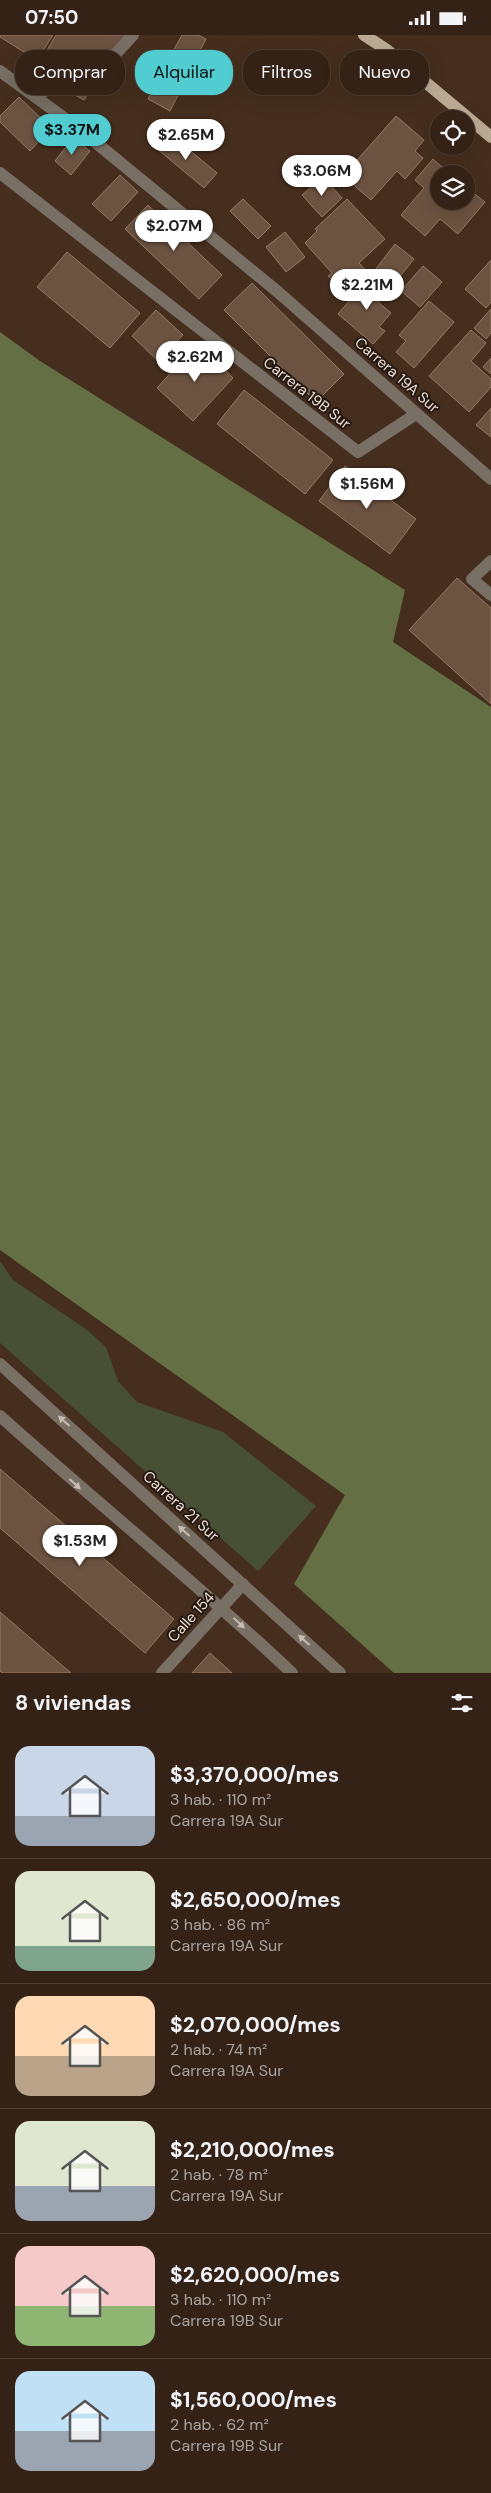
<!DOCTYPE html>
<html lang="es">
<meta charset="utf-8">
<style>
:root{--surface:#342216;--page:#3f2f23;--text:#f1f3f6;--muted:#a9a4a1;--line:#4e3f35;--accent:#51ccd1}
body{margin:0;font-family:"DM Sans",sans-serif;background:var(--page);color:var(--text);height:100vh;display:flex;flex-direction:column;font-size:19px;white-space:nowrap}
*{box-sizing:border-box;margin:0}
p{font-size:16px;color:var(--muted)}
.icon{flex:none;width:28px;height:28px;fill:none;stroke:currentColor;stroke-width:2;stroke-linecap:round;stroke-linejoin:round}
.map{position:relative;height:1638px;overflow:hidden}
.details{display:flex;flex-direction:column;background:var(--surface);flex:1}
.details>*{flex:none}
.top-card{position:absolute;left:15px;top:15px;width:461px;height:45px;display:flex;gap:10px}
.buttons{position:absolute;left:430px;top:75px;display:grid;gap:10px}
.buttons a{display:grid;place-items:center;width:45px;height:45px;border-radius:50%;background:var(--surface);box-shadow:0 5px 20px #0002,0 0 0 1px var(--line);font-size:25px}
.price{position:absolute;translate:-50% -42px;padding:0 11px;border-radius:18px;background:#fff;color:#222;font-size:16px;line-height:32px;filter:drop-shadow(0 1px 2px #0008)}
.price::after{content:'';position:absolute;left:50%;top:30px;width:15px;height:11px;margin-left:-8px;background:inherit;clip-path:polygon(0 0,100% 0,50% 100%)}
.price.active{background:var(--accent);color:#111}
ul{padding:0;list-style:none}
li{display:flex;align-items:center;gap:15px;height:125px;padding:0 15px}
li+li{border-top:1px solid var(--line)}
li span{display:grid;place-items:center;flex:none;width:140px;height:100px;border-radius:15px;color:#555}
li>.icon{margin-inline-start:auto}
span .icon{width:60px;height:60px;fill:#fffc;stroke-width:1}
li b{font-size:21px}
h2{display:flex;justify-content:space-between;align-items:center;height:60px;padding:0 15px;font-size:21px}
.tag{padding:0 18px;border-radius:20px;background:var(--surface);box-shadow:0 5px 20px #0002,0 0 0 1px var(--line);font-size:18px;line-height:45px}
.tag.active{background:var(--accent);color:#111}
.status{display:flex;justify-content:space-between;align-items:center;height:35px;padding:0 25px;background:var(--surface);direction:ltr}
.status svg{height:14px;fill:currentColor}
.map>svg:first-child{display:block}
.green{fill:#474f35}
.forest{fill:#647044}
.building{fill:#6c5240;stroke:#957967}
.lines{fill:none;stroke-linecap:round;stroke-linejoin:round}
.minor{stroke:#787065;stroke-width:12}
.major{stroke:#bcab94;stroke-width:12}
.oneway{fill:#cabcb2}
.labels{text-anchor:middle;stroke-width:4;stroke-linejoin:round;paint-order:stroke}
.street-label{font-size:15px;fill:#edddd3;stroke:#241911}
</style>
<div class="status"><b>07:50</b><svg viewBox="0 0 49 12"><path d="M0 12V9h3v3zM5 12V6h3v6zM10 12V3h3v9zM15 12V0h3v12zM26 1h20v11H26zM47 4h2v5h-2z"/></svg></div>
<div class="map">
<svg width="491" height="1638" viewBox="0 0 491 1638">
<rect width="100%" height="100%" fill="#452e1d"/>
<path class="green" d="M0 1226 13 1245 86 1294 106 1312 118 1346 137 1367 223 1397 316 1471 258 1536 0 1308Z"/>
<path class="forest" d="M0 297 40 326 405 555 393 607 491 672V1638H394L294 1549 345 1460 0 1215Z"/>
<path class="building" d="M0 0H53L37 25 0 2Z
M56 0H132L107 42 99 40 84 65 34 37Z
M182 0H198L206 4 193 29 172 18Z
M169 24 191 35 170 76 148 64Z
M19 62 51 93 30 116 0 87V81Z
M396 81 424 105 415 116 423 123 405 144 397 136 371 165 343 141Z
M169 98 217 138 204 153 156 113Z
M73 103 90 116 71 140 55 126Z
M433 124 450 139H439V166H466V152L485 167 458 199 440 184 425 201 401 180 424 153 415 145Z
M120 140 138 157 111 186 92 169Z
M323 142 342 163 322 182 302 160Z
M243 164 271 191 258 204 230 176Z
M347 164 385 204 359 228 368 238 346 259 328 241 332 238 305 208 317 196 315 194Z
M148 170 222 240 199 264 125 194Z
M285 197 305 222 286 237 266 212Z
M395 209 414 224 393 250 375 235Z
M67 217 140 278 110 313 37 252Z
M491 225V267L486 273 465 254Z
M423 231 442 247 420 272 401 256Z
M369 243 386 257 378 267 391 278 379 292 385 296 373 309 338 279Z
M252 248 344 339 316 367 224 275Z
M429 266 454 287 414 333 396 317 406 306 399 300Z
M491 274V298L486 304 474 293Z
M156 275 183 300 158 326 132 301Z
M471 295 486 308 471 326 491 344V352L469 377 429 341Z
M197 309 233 343 193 386 157 353Z
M491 323V339L483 332Z
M244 355 333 425 305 459 217 389Z
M491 373V402L476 390Z
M345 431 416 484 390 519 319 466Z
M457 543 491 573V669L409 595Z
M0 1434 174 1584 145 1618 0 1493Z
M0 1577 71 1638H2L0 1636Z
M210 1618 232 1638H192Z"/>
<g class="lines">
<path class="minor" d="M0 36 78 93 278 257 491 444
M37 63 55 44 66 40 89 41 101 35 133 0
M0 138 358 417 416 379
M491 526 472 544 491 560
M0 1329 340 1638
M0 1381C97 1468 198 1549 292 1638
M162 1638 243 1549"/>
<path class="major" d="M364 0 387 15 491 102"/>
</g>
<defs><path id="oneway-solid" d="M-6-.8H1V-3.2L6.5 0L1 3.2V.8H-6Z" transform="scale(1.25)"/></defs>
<g class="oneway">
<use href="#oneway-solid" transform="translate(64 1386) rotate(-138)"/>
<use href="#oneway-solid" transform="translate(75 1449) rotate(42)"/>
<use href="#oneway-solid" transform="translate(184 1496) rotate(-138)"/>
<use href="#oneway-solid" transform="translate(239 1588) rotate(43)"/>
<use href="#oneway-solid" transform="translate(304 1605) rotate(-138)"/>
</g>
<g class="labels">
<g class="street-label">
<text transform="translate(397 340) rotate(41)" y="5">Carrera 19A Sur</text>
<text transform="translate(307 358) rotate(38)" y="5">Carrera 19B Sur</text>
<text transform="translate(181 1471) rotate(42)" y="5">Carrera 21 Sur</text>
<text transform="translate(191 1582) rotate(-48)" y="5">Calle 154</text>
</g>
</g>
</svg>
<div class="buttons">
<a><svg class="icon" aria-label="locate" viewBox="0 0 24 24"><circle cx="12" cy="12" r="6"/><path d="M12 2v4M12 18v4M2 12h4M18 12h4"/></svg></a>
<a><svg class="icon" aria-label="layers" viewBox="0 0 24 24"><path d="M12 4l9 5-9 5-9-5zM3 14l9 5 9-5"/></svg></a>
</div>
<b class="price active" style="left:72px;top:121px">$3.37M</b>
<b class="price" style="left:186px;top:126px">$2.65M</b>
<b class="price" style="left:322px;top:162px">$3.06M</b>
<b class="price" style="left:174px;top:217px">$2.07M</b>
<b class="price" style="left:367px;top:276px">$2.21M</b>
<b class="price" style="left:195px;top:348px">$2.62M</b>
<b class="price" style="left:367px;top:475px">$1.56M</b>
<b class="price" style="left:80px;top:1532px">$1.53M</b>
<div class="top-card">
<a class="tag">Comprar</a>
<a class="tag active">Alquilar</a>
<a class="tag">Filtros</a>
<a class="tag">Nuevo</a>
</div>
</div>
<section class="details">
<h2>8 viviendas<svg class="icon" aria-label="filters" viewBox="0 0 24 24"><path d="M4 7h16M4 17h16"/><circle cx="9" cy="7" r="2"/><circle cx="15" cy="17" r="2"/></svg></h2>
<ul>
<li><span style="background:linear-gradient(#c9d6e8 70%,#9aa5b1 0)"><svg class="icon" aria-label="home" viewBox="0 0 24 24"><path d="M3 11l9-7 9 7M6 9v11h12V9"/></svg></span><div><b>$3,370,000/mes</b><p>3 hab. · 110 m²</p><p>Carrera 19A Sur</p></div></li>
<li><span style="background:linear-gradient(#dfe7d0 75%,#7fa58c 0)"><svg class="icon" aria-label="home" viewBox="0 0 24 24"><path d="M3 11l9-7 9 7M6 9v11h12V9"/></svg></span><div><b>$2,650,000/mes</b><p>3 hab. · 86 m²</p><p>Carrera 19A Sur</p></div></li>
<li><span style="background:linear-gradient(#ffd9b3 60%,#b9a48a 0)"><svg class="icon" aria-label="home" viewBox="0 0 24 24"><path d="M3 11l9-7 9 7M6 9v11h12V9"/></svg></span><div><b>$2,070,000/mes</b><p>2 hab. · 74 m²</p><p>Carrera 19A Sur</p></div></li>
<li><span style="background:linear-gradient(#dfe7d0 65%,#9aa5b1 0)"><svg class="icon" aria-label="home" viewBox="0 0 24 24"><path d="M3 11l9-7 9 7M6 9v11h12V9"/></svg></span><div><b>$2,210,000/mes</b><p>2 hab. · 78 m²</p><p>Carrera 19A Sur</p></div></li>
<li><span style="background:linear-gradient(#f6c9c9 60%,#8fb573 0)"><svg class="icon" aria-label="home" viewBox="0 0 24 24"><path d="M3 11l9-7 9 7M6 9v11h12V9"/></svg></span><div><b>$2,620,000/mes</b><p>3 hab. · 110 m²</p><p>Carrera 19B Sur</p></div></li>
<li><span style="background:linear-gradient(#bfe0f5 60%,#9aa5b1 0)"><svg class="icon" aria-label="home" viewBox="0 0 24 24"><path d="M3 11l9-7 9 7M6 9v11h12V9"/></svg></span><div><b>$1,560,000/mes</b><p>2 hab. · 62 m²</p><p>Carrera 19B Sur</p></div></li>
</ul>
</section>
